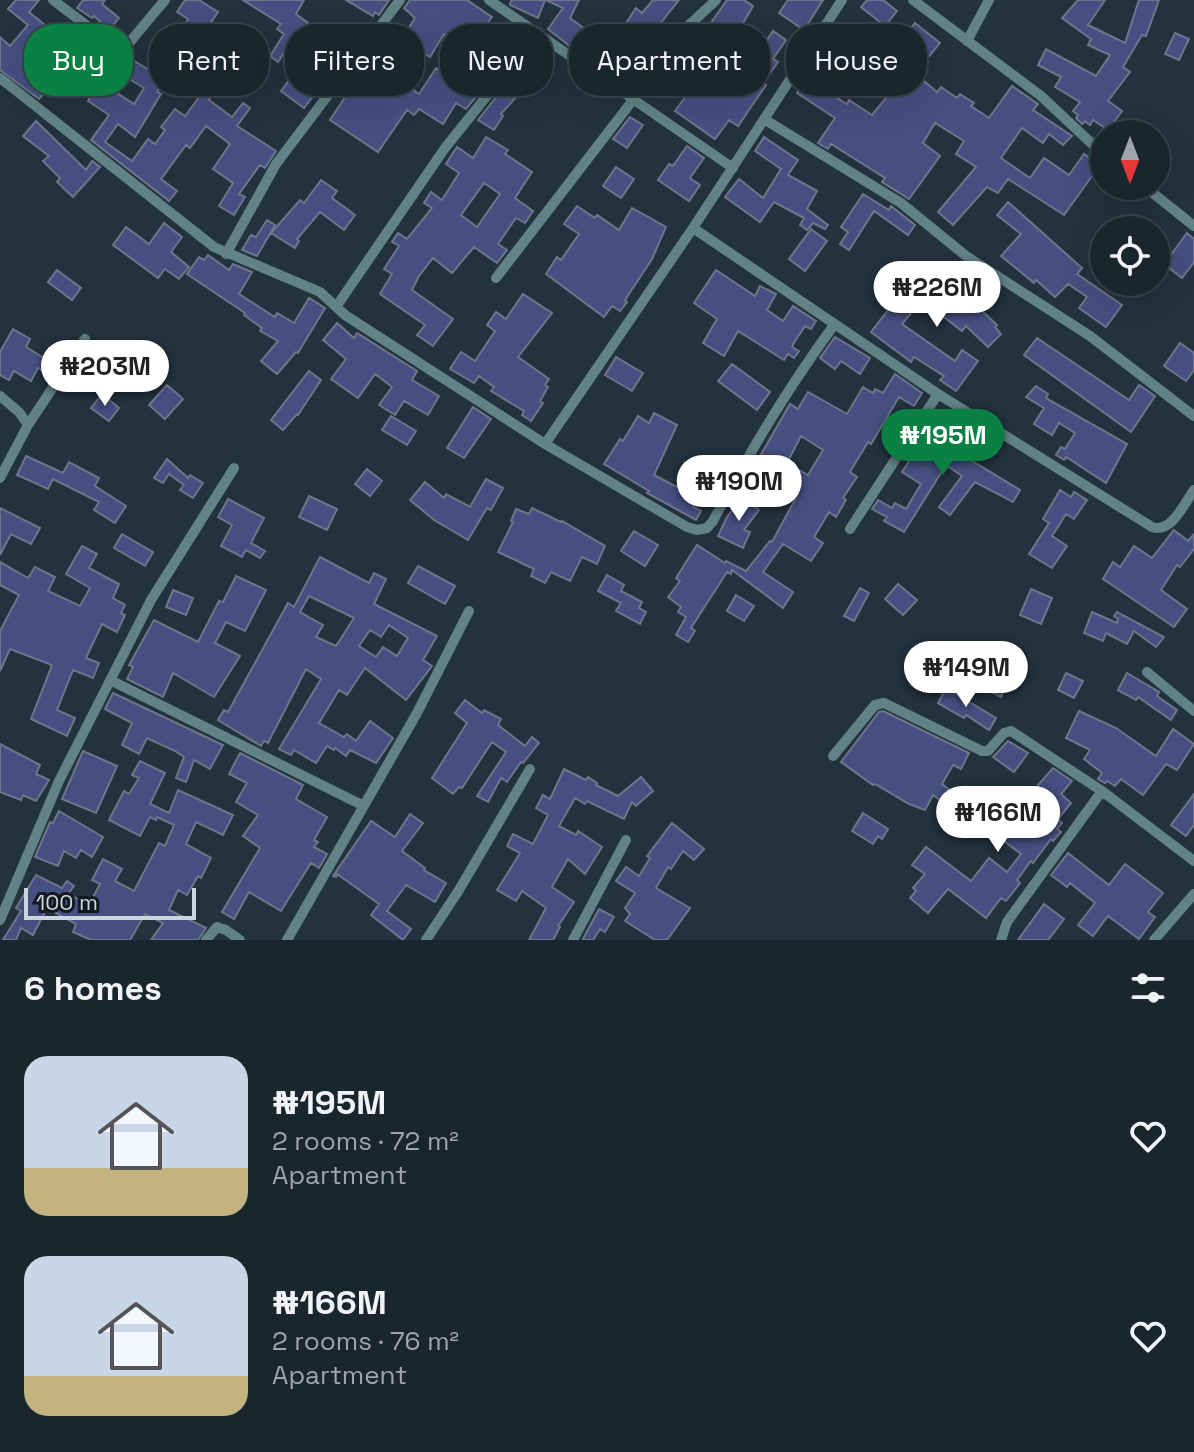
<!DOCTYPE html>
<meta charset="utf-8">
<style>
:root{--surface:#1a262e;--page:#27323a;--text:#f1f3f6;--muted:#9fa5aa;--line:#38434a;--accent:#0b8043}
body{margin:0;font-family:"Space Grotesk",sans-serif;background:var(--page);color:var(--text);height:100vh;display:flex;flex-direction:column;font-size:30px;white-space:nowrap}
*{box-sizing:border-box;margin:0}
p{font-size:26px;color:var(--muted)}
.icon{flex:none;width:44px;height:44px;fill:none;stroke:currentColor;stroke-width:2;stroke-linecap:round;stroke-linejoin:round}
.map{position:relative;height:940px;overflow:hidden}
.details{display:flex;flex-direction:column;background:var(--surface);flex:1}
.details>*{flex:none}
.hud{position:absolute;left:24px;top:24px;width:1146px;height:72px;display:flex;gap:16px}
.needle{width:52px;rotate:180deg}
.controls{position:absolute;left:1090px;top:120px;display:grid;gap:16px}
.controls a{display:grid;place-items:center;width:80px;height:80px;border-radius:50%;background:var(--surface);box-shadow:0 8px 32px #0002,0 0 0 2px var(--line);font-size:40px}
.scale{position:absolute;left:24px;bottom:20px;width:172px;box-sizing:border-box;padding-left:8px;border:4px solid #cbd5dd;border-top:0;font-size:22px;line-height:28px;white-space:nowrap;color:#cbd5dd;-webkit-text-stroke:6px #12191f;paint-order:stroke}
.price{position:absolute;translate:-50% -68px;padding:0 18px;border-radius:28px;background:#fff;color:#222;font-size:26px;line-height:52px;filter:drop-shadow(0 2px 4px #0008)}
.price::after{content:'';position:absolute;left:50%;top:48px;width:24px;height:18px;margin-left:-12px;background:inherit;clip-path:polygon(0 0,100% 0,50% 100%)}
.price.active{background:var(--accent);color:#fff}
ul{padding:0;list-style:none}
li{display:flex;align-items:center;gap:24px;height:200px;padding:0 24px}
li span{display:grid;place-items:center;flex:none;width:224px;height:160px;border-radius:24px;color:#555}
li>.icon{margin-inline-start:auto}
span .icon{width:96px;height:96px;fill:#fffc;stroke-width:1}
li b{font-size:34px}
h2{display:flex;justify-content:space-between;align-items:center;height:96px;padding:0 24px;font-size:34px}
.pill{padding:0 28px;border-radius:32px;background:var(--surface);box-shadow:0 8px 32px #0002,0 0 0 2px var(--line);font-size:28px;line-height:72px}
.pill.active{background:var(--accent);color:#fff}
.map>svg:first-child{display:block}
.building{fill:#454f81;stroke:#6f7588;stroke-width:2;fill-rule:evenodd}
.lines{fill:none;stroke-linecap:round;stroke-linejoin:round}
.minor{stroke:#618286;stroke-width:10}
</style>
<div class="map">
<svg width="1194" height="940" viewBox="0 0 1194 940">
<rect width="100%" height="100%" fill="#22323e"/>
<path class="building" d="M16 0H39L29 12 57 35 66 24 100 49 94 57 75 44 72 48 76 51 71 57 45 36 25 59 53 83 39 99 0 70V37L10 46 28 25 8 9Z
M83 0H105L102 4 119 18 109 30 94 16 92 18 77 8Z
M185 0H199L218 12 181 65 165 54 188 19 177 12Z
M243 0H304L296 14 308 23 295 42 292 40 278 62 270 56 284 34 277 29 281 24Z
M346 0H389L379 15 375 12 373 16Z
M410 0H467L492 17 482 30 487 33 478 46 473 43 468 50 444 34 430 57 402 39 415 18 404 8Z
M511 0H545L538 18 510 5Z
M546 0H579L570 18 596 37 598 34 606 40 604 43 640 71 629 86 583 51 582 53 572 48 548 29 563 8Z
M653 0H679L660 24 666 28 659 38 663 40 658 48 647 41 643 46 629 36 632 31 624 26 636 8 642 13Z
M727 0H744L753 6 725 54 740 66 754 46 760 50 773 31 786 40 773 59 778 62 763 83 766 85 738 126 729 120 715 139 675 111 689 92 662 72 676 49 682 53 677 61 691 71 693 68 698 72 720 44 703 34Z
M788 0H823L804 30 779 13Z
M867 0H883L897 11 885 26 861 7Z
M1078 0H1105L1088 25 1125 43 1139 0H1159L1146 36 1142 35 1123 67 1130 72 1108 101 1122 111 1108 130 1093 120 1090 125 1085 121 1082 124 1076 118 1078 115 1073 111 1080 102 1055 87 1061 77 1038 65 1046 49 1096 76 1110 55 1088 45 1091 39 1062 18Z
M915 23 940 43 926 60 901 40Z
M1175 33 1189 39 1179 60 1165 54Z
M232 40 267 65 249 92 223 74 209 100 232 117 243 103 250 108 237 126 276 151 265 168 260 165 239 194 245 197 234 215 219 206 233 183 213 169 230 144 206 126 190 148 186 145 161 179 177 191 169 201 91 140 109 115 88 101 100 82 134 104 144 88 121 74 131 59 166 80 157 92 161 94 135 137 118 124 105 142 132 161 148 139 155 144 165 130 161 127 175 109 185 116 208 85 197 79 202 69 211 55 218 59Z
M827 42 845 53 833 72 826 67 815 84 847 104 849 100 872 115 910 69 937 92 941 87 957 98 960 94 974 103 971 106 989 118 1012 86 1038 104 1033 110 1072 136 1063 145 1049 134 1043 143 1022 128 1001 158 1030 178 1044 158 1069 175 1084 154 1100 165 1064 215 1008 179 998 193 987 187 953 225 938 212 976 167 956 154 964 141 935 123 923 143 940 156 909 199 882 182 885 178 831 144 828 149 818 143 835 118 797 93 818 62 815 60Z
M367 64 377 72 381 67 419 94 436 68 476 92 475 98 466 109 456 103 443 124 419 109 414 115 407 110 378 152 330 120Z
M293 75 316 92 304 108 281 91Z
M505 86 517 96 501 114 503 116 494 130 478 120Z
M630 117 643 125 627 148 613 139Z
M36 121 86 170 92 161 100 167 73 197 57 182 60 178 43 161 49 156 23 136Z
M486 137 508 150 505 154 532 172 515 198 533 211 525 223 516 218 498 244 507 250 497 263 474 247 452 273 433 258 419 276 412 290 453 319 433 346 417 335 425 325 380 294 392 274 384 269 399 246 392 242 398 233 407 239 432 208 424 203 431 192 442 200 459 173 446 164 457 147 473 158ZM484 183 500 194 477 227 461 215Z
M764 137 798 160 788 175 817 191 807 209 828 225 825 229 813 223 807 230 800 225 804 218 774 202 760 222 725 197 739 179 763 198 781 169 755 151Z
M687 146 704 158 690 178 700 185 689 201 658 180 669 164 673 166Z
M616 167 634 179 621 198 603 186Z
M321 180 337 191 332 198 355 215 344 230 320 212 297 239 299 241 295 248 271 233 300 200 304 203Z
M863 194 889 210 891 206 915 225 908 235 874 211 849 250 840 244 848 232 841 227Z
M1008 202 1082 268 1077 274 1122 305 1106 327 1079 308 1087 297 1068 284 1055 297 1036 280 1034 283 1001 256 1021 234 997 215Z
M577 206 595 218 597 215 619 230 632 208 666 227 652 259 625 300 627 302 620 311 612 306 604 317 546 274 557 257 561 260 579 234 564 224Z
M267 220 275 225 257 256 242 250 251 235 256 237Z
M164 223 182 237 171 252 189 267 179 279 165 269 158 278 113 245 126 227 149 244Z
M811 229 827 241 805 271 789 259Z
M1187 233 1194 239V262L1182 278 1156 258V245L1170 256Z
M208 255 229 270 233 264 252 272 239 294 275 317 277 313 294 323 309 298 325 308 298 353 296 352 277 374 261 361 278 341 260 331 262 328 244 315 245 313 187 274 199 257 204 260Z
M57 270 81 288 72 300 48 282Z
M716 270 755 296 760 286 776 294 767 310 783 321 793 306 816 321 811 329 805 326 795 341 792 347 799 351 794 358 788 354 784 360 738 331 724 356 703 343 717 319 694 303Z
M918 271 936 282 930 291 957 310 979 284 993 297 981 310 997 325 995 327 1001 334 988 347 966 326 962 331 922 300 902 324 955 361 962 350 978 361 956 391 940 380 944 376 914 357 911 362 871 332 899 296 901 298Z
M523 294 552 313 518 357 549 379 545 385 548 387 540 401 543 403 531 421 522 415 524 411 491 391 494 387 479 376 474 383 450 369 461 352 475 361 495 331 487 325 496 312 506 319Z
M337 323 354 338 357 333 417 371 412 380 439 396 428 415 404 401 395 415 379 405 392 387 375 374 358 398 331 379 346 359 323 340Z
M13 329 30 339 26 347 52 363 46 373 38 368 31 381 14 371 9 380 0 375V352Z
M835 337 870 358 860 374 841 361 835 369 820 358Z
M1037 338 1129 400 1139 385 1155 396 1131 432 1024 355Z
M1180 343 1194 353V370L1186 381 1164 366Z
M616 357 643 373 632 391 605 375Z
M732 364 770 392 757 410 718 381Z
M309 371 321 380 298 415 297 414 283 430 271 420Z
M895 374 922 393 914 406 899 397 871 444 868 442 850 472 857 477 843 498 846 500 836 517 829 512 814 537 823 543 811 561 783 544 763 572 793 592 783 608 732 570 731 574 727 572 691 628 695 631 688 642 676 635 686 617 678 612 681 607 668 597 680 581 676 578 697 545 725 563 726 561 746 571 770 541 772 542 798 494 759 472 765 462 759 458 790 404 798 409 808 392 847 414 863 387 873 393 875 389 883 393ZM801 436 823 450 808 475 787 463Z
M167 385 183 399 165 419 149 405Z
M1036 386 1048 394 1046 398 1127 444 1106 483 1066 457 1064 460 1056 455 1061 447 1065 449 1075 433 1059 423 1052 435 1034 424 1044 408 1026 397Z
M102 394 119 408 109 421 91 408Z
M473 407 491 419 464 458 447 448Z
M654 413 677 425 654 475 698 498 693 507 701 511 696 520 647 493 649 491 604 464 620 439 623 441 638 416 649 423Z
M391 416 416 431 407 445 382 430Z
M931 427 952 441 958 432 974 442 964 456 1020 490 1013 502 975 482 950 515 939 507 962 476 946 465 904 532 884 521 887 517 872 509 878 500 892 508 895 503 906 509 921 484 902 472Z
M26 456 63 473 69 462 99 478 95 486 126 506 115 523 94 510 99 502 53 479 48 489 17 475Z
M167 459 188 478 190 475 203 483 193 498 180 490 184 485 169 474 163 483 154 478Z
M367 469 382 481 370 496 355 484Z
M486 479 503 488 491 510 487 508 468 540 434 520 410 500 425 482 444 498 446 494 470 507Z
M1060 490 1071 497 1074 492 1087 500 1074 519 1066 514 1052 536 1067 546 1052 568 1029 554 1049 523 1043 519Z
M309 496 337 509 327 530 299 517Z
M742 497 759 510 744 530 750 532 743 548 718 536 727 517Z
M228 499 264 518 251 543 265 551 260 558 246 550 242 557 221 546 232 525 218 517Z
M0 508 40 528 31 544 11 534 0 555Z
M532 508 561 522 562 521 605 546 597 564 582 557 570 581 551 572 545 583 531 576 534 569 498 552 513 522 511 521 516 509 529 514Z
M1174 530 1188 541 1194 534V549L1180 567 1177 565 1161 590 1187 609 1174 627 1103 579 1113 562 1120 567 1134 546 1152 558Z
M634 531 658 545 645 566 621 551Z
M122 534 153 552 145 566 114 548Z
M82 546 97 554 89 568 119 584 113 598 125 605 121 613 125 615 117 632 102 624 86 658 99 663 93 678 73 670 57 710 75 718 67 736 31 719 52 665 10 649 0 671V631L19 595 0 585V562L28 578 35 567 55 577 48 591 80 606 90 588 66 574Z
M320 557 369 583 374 573 386 579 374 604 437 636 423 660 432 666 406 700 365 668 347 695 339 690 319 723 344 737 347 734 356 741 370 721 393 738 376 763 350 750 346 756 335 748 334 750 327 746 316 763 294 750 291 755 279 749 321 679 306 669 268 743 264 741 261 746 218 720 224 710 228 712 288 603 294 607ZM309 596 354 618 336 646 316 637 323 625 300 612ZM389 625 408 638 397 656 383 647 376 657 359 646 370 630 381 637Z
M418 566 455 586 445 604 408 583Z
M607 575 624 585 621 591 642 602 639 608 646 612 640 624 616 611 621 603 598 591Z
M236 576 266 590 245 631 226 622 215 643 240 656 214 697 173 673 163 697 127 679 133 667 129 665 154 620 198 642 219 601 223 602Z
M898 584 917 600 903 615 885 599Z
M860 588 869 593 854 621 844 616Z
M1031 589 1052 598 1041 624 1020 615Z
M173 590 193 598 186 615 166 607Z
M736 595 754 606 744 621 727 611Z
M1092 612 1117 623 1118 619 1114 616 1117 612 1164 637 1156 647 1134 631 1127 644 1106 633 1103 641 1084 633Z
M1002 660 1015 667 1001 697 987 690Z
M1066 673 1083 681 1074 698 1058 690Z
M1127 673 1159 692 1157 696 1177 710 1171 720 1138 697 1136 700 1118 690Z
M946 688 996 718 989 730 966 715 964 718 938 703Z
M113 693 223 745 210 769 194 760 186 782 176 778 184 757 175 751 147 738 139 754 122 745 132 723 105 709Z
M465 700 482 713 484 710 501 719 498 725 525 746 532 737 539 743 523 763 521 762 507 782 501 778 488 802 477 796 506 752 492 742 462 788 459 787 453 794 432 778 467 723 455 713Z
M883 711 969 753 961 769 953 765 942 784 952 792 944 803 933 795 925 810 909 804 875 784 873 785 841 762 879 712Z
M1079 711 1116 728 1156 756 1173 729 1194 744 1177 770 1166 764 1143 795 1121 779 1115 786 1107 781 1105 783 1098 779 1102 773 1084 759 1090 750 1066 738Z
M1008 741 1028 753 1014 772 993 757Z
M0 744 40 765 36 774 49 780 36 801 23 795 21 800 0 792Z
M83 751 117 766 96 813 62 799Z
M240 753 303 785 296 799 327 817 314 840 318 842 314 847 327 854 319 868 311 863 281 911 249 892 234 919 222 912 260 848 243 836 258 815 236 802 247 783 229 774Z
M140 761 165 773 150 804 169 813 178 790 233 815 223 835 196 822 186 844 211 858 201 878 198 876 187 895 178 890 169 910 206 928 198 940H151L163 923 145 914 130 940H91L73 932 76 924 47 908 33 935 21 928 16 940H3L21 911 16 908 36 875 62 888 67 881 74 886 68 894 89 905 100 884 92 880 103 859 122 869 115 881 134 891 159 843 165 846 174 825 157 817 156 820 150 817 140 836 109 820 124 791 129 794 139 778 132 775Z
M1053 768 1072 781 1061 794 1071 803 1058 819 1062 823 1057 829 1061 832 1053 841 1051 839 1033 863 1031 861 1017 880 1020 883 1006 901 1001 898 986 918 948 889 928 913 910 898 916 891 913 888 925 874 912 865 926 847 971 881 989 858 1007 872 1021 854 1000 838 1033 795 1031 793Z
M564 769 586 780 588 777 597 783 596 785 618 796 641 777 653 791 636 806 632 802 624 819 587 801 585 804 575 798 559 826 576 835 578 831 602 847 585 874 568 859 552 887 574 902 558 926 560 927 553 940H529L546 908 522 891 516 901 497 890 520 853 507 846 513 834 533 844 548 815 536 808 543 795 550 799Z
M1194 794V825L1186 836 1171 825Z
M59 811 103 837 92 857 81 850 76 858 64 851 58 866 35 857 50 822 53 823Z
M863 813 888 829 882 839 878 836 873 844 852 831Z
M410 814 423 823 402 851 425 868 424 870 446 883 435 902 406 885 387 911 411 929 403 940 371 915 379 904 337 874 336 877 333 876 371 821 395 837Z
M672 823 704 849 694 860 683 851 671 869 668 867 656 888 690 908 667 940H655L625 921 630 914 625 908 635 893 616 881 626 867 639 876 650 858 647 856Z
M1068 853 1109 885 1125 864 1163 893 1148 912 1155 917 1139 939 1108 916 1093 936 1078 925 1095 903 1070 883 1067 887 1051 875Z
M1044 904 1064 919 1048 940H1018Z
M599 909 614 917 605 932 600 929 593 940H585L583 939Z"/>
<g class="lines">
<path class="minor" d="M53 0 98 34 124 49 165 0
M489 0 733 168
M913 0 1041 96 1104 155
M967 41 989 0
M0 78 214 247 320 292 345 315 545 444 687 527 697 530 707 528 713 521C749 452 788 388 834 325
M764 119 901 203 966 256 1090 336 1194 416
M1144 186 1194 226
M693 228 938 394 1152 527C1171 534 1184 504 1194 490
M226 254 276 164 400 0
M496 278 633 100 672 41 716 0
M336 307 445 148 538 32
M0 396 19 412 28 425
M545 444 693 228 842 0
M0 478 28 425 85 339
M850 529 938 394
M1147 672 1194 711
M110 680 362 805
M833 756 875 705 884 703 982 751H988L1004 733 1011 731 1102 791 1194 861
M0 920 59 781 151 600 234 468
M206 940 217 927 226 930 240 940
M287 940 417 713 469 611
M426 940 459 890 530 769
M573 940 626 840
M1001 940 1007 922 1102 791
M1154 940 1194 894"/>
</g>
</svg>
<div class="controls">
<a><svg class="needle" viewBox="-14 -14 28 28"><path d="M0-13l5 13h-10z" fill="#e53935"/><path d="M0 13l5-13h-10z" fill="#9fa5aa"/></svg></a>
<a><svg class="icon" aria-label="locate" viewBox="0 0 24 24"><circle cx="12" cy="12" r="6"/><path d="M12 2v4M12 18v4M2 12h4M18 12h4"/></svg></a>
</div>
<div class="scale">100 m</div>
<b class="price" style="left:937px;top:329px">₦226M</b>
<b class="price" style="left:105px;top:408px">₦203M</b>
<b class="price active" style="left:943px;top:477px">₦195M</b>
<b class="price" style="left:739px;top:523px">₦190M</b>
<b class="price" style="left:966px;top:709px">₦149M</b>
<b class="price" style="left:998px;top:854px">₦166M</b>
<div class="hud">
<a class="pill active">Buy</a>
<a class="pill">Rent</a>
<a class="pill">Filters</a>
<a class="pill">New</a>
<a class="pill">Apartment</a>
<a class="pill">House</a>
</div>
</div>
<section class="details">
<h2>6 homes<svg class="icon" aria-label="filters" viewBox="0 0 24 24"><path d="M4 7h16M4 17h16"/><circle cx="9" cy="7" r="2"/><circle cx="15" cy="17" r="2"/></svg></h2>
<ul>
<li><span style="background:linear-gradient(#c9d6e8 70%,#c2b280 0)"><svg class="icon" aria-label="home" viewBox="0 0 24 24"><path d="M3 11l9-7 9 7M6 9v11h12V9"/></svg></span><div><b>₦195M</b><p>2 rooms · 72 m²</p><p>Apartment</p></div><svg class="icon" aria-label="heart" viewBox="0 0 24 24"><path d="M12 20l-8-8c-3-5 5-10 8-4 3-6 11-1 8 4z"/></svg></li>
<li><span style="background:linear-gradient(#c9d6e8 75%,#c2b280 0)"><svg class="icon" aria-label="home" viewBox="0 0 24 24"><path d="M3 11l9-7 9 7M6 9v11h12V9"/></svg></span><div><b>₦166M</b><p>2 rooms · 76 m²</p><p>Apartment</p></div><svg class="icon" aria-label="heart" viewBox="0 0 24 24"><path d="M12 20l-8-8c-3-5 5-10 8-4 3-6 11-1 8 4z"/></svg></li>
</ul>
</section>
